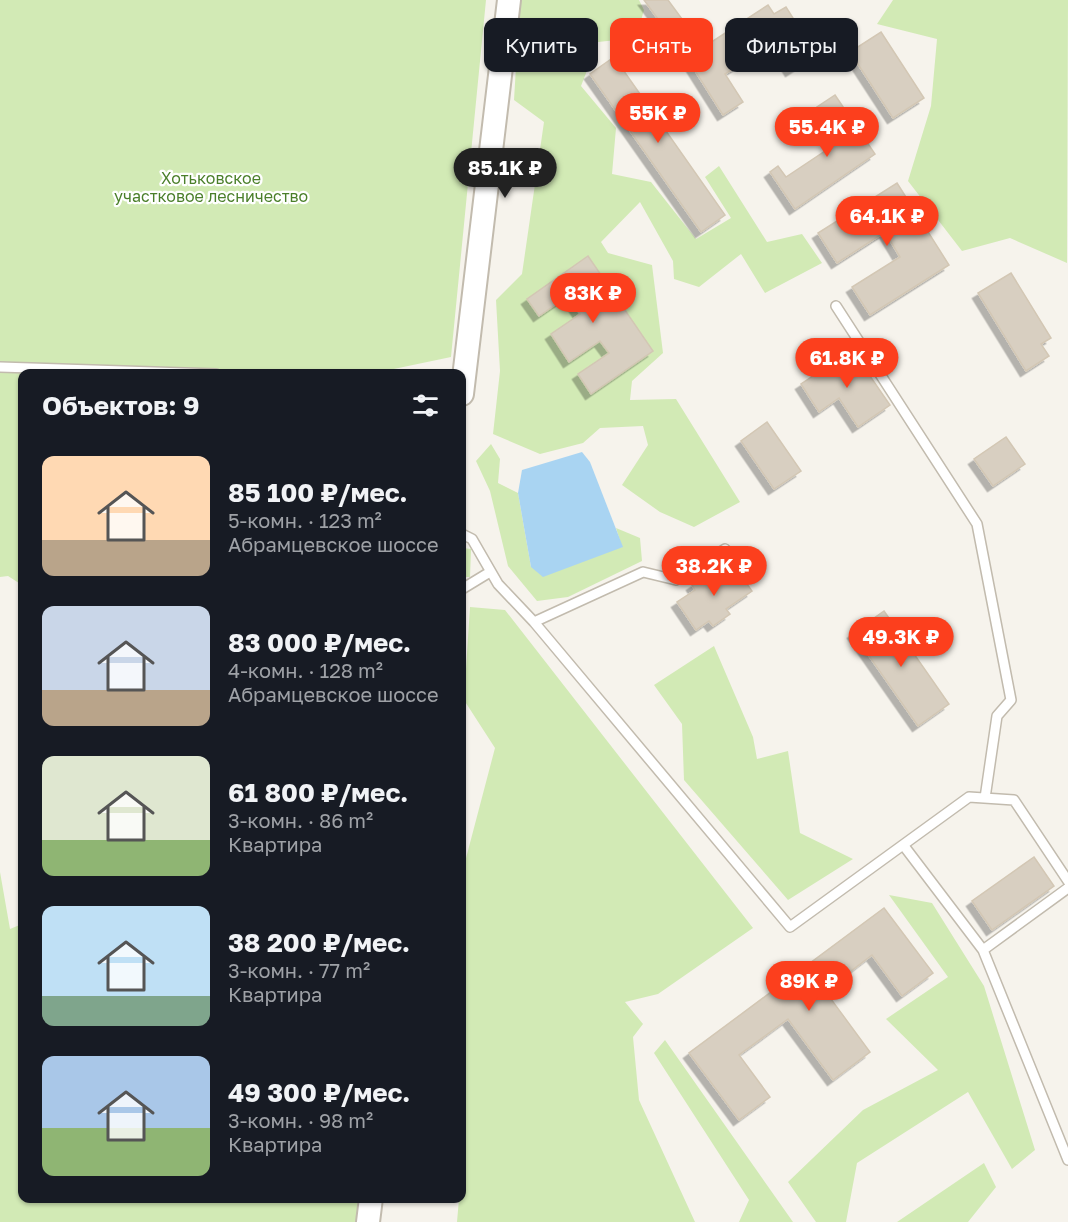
<!DOCTYPE html>
<html lang="ru">
<meta charset="utf-8">
<style>
:root{--surface:#171b24;--page:#20242c;--text:#f1f3f6;--muted:#9ea1a6;--accent:#fc3f1d}
body{margin:0;font-family:"Golos Text",sans-serif;background:var(--page);color:var(--text);height:100vh;display:flex;flex-direction:column;font-size:22px;white-space:nowrap}
*{box-sizing:border-box;margin:0}
p{font-size:20px;color:var(--muted)}
.icon{flex:none;width:33px;height:33px;fill:none;stroke:currentColor;stroke-width:2;stroke-linecap:round;stroke-linejoin:round}
.map{position:relative;flex:1;overflow:hidden}
.details{position:absolute;left:18px;top:369px;width:448px;height:834px;display:flex;flex-direction:column;background:var(--surface);border-radius:12px;box-shadow:0 2px 4px #0004}
.details>*{flex:none}
.guide{position:absolute;left:484px;top:18px;width:494px;height:54px;display:flex;gap:12px}
.price{position:absolute;translate:-50% -51px;padding:0 14px;border-radius:21px;background:var(--accent);color:#fff;font-size:20px;line-height:39px;filter:drop-shadow(0 2px 3px #0008)}
.price::after{content:'';position:absolute;left:50%;top:36px;width:18px;height:14px;margin-left:-9px;background:inherit;clip-path:polygon(0 0,100% 0,50% 100%)}
.price.active{background:#222;color:#fff}
ul{padding:0;list-style:none}
li{display:flex;align-items:center;gap:18px;height:150px;padding:0 24px}
li span{display:grid;place-items:center;flex:none;width:168px;height:120px;border-radius:12px;color:#555}
li>.icon{margin-inline-start:auto}
span .icon{width:72px;height:72px;fill:#fffc;stroke-width:1}
li b{font-size:26px}
h2{display:flex;justify-content:space-between;align-items:center;height:72px;padding:0 24px;font-size:26px}
.tag{padding:0 21px;border-radius:12px;background:var(--surface);box-shadow:0 2px 4px #0004;font-size:21px;line-height:54px}
.tag.active{background:var(--accent);color:#fff}
.map>svg:first-child{display:block}
.green{fill:#d2eab5}
.water{fill:#a9d4f2}
.building{fill:#d8cfc1;stroke:#d3c7b4;stroke-width:1.5;filter:url(#shadow)}
.lines{fill:none;stroke-linecap:round;stroke-linejoin:round}
.service-casing{stroke:#c2bbae;stroke-width:12}
.tertiary-casing{stroke:#c2bbae;stroke-width:26}
.service{stroke:#fff;stroke-width:9}
.tertiary{stroke:#fff;stroke-width:22}
.labels{text-anchor:middle;stroke-width:4.5;stroke-linejoin:round;paint-order:stroke}
.park-label{font-size:16px;fill:#4a7f2a;stroke:#fff}
</style>
<div class="map">
<svg width="1068" height="1222" viewBox="0 0 1068 1222">
<defs>
<filter id="shadow"><feDropShadow dx="-5.5" dy="5.5" stdDeviation="0" flood-color="#0004"/></filter>
</defs>
<rect width="100%" height="100%" fill="#f6f3ec"/>
<path class="green" d="M0 0H486L451 357 389 370V374H22V585L8 576 0 577Z
M520 0H639L644 10 636 38 598 42 581 86 616 128 612 174 651 182 696 239 731 218 705 177 719 166 767 242 802 234 822 263 765 293 741 254 699 287 674 279 673 261 640 202 601 242 608 253 652 265 663 353 632 381 630 400 676 399 740 502 694 527 660 512 622 485 648 445 643 426 600 428 583 443 540 454 493 434 500 371 496 300 522 274 544 122 514 100Z
M893 0H1068L1067 263 1010 238 962 251 908 181 931 106 937 39 877 24Z
M491 444 500 459 498 483 518 493 531 567 622 547 616 528 640 538 642 561 568 597 537 601 508 566 490 491 476 461Z
M463 548 471 549 470 577H462Z
M470 607 505 610 753 928 658 994 625 1002 643 1024 633 1037 639 1100 695 1222H457L459 1199 462 1198V1159L465 1119 462 1118V866L465 862 495 748 464 700Z
M714 646 753 737 757 759 788 751 800 833 853 859 788 900 684 780 682 724 654 685Z
M0 872 10 929 22 924V1198H245L246 1202 311 1203 312 1199H359L356 1222H0Z
M889 895 932 903 984 986 1035 1150 1012 1169 968 1092 857 1163 846 1222H816L788 1182 863 1110 938 1070 886 1019 948 977Z
M665 1040 793 1222H739L749 1200 654 1053Z
M984 1163 996 1187 968 1222H897Z"/>
<path class="water" d="M582 452 590 462 623 547 543 577 531 567 518 493 522 470Z"/>
<path class="building" d="M644 0H668L685 23 669 34Z
M768 5 774 14 786 7 800 29 789 36 805 62 791 71 773 43 725 74 743 102 723 115 687 58Z
M881 32 924 98 893 118 850 52Z
M614 57 725 215 701 232 590 74Z
M835 95 875 154 795 209 770 172 778 166 786 177 840 141 817 107Z
M897 183 949 265 870 315 852 287 900 257 885 232 837 263 818 233Z
M588 256 653 351 591 394 578 374 609 353 600 341 569 362 551 334 580 314 568 296 539 316 527 299Z
M1011 273 1051 338 1041 344 1049 356 1026 371 978 293Z
M852 350 890 405 858 427 839 398 819 412 801 384Z
M767 422 801 471 774 489 741 441Z
M1006 437 1025 464 993 486 974 459Z
M732 563 752 591 726 609 730 614 713 626 709 621 696 630 677 602 695 590 692 585 705 576 708 581Z
M884 611 949 704 918 726 853 633Z
M1034 857 1054 886 992 930 972 901Z
M884 908 933 973 902 996 872 955 825 991 870 1052 833 1080 788 1019 739 1055 770 1097 739 1120 689 1053Z"/>
<g class="lines">
<defs>
<path id="service" d="M836 306 977 524 1011 700 997 716 985 798
M0 367 216 374
M462 534 472 539 498 584 534 622 790 927 969 797 1014 800 1068 881
M462 589 490 572
M534 622 643 572 676 580 725 549
M904 846 983 950 1068 1160
M983 950 1068 888"/>
<path id="tertiary" d="M462 394 509 0
M368 1222 371 1198"/>
</defs>
<use href="#service" class="service-casing"/>
<use href="#tertiary" class="tertiary-casing"/>
<use href="#service" class="service"/>
<use href="#tertiary" class="tertiary"/>
</g>
<g class="labels">
<g class="park-label">
<text x="211" y="184">Хотьковское<tspan x="211" dy="18">участковое лесничество</tspan></text>
</g>
</g>
</svg>
<b class="price" style="left:658px;top:144px">55K ₽</b>
<b class="price" style="left:827px;top:158px">55.4K ₽</b>
<b class="price active" style="left:505px;top:199px">85.1K ₽</b>
<b class="price" style="left:887px;top:247px">64.1K ₽</b>
<b class="price" style="left:593px;top:324px">83K ₽</b>
<b class="price" style="left:847px;top:389px">61.8K ₽</b>
<b class="price" style="left:714px;top:597px">38.2K ₽</b>
<b class="price" style="left:901px;top:668px">49.3K ₽</b>
<b class="price" style="left:809px;top:1012px">89K ₽</b>
<div class="guide">
<a class="tag">Купить</a>
<a class="tag active">Снять</a>
<a class="tag">Фильтры</a>
</div>
<section class="details">
<h2>Объектов: 9<svg class="icon" aria-label="filters" viewBox="0 0 24 24"><path d="M4 7h16M4 17h16"/><circle cx="9" cy="7" r="2"/><circle cx="15" cy="17" r="2"/></svg></h2>
<ul>
<li><span style="background:linear-gradient(#ffd9b3 70%,#b9a48a 0)"><svg class="icon" aria-label="home" viewBox="0 0 24 24"><path d="M3 11l9-7 9 7M6 9v11h12V9"/></svg></span><div><b>85 100 ₽/мес.</b><p>5-комн. · 123 m²</p><p>Абрамцевское шоссе</p></div></li>
<li><span style="background:linear-gradient(#c9d6e8 70%,#b9a48a 0)"><svg class="icon" aria-label="home" viewBox="0 0 24 24"><path d="M3 11l9-7 9 7M6 9v11h12V9"/></svg></span><div><b>83 000 ₽/мес.</b><p>4-комн. · 128 m²</p><p>Абрамцевское шоссе</p></div></li>
<li><span style="background:linear-gradient(#dfe7d0 70%,#8fb573 0)"><svg class="icon" aria-label="home" viewBox="0 0 24 24"><path d="M3 11l9-7 9 7M6 9v11h12V9"/></svg></span><div><b>61 800 ₽/мес.</b><p>3-комн. · 86 m²</p><p>Квартира</p></div></li>
<li><span style="background:linear-gradient(#bfe0f5 75%,#7fa58c 0)"><svg class="icon" aria-label="home" viewBox="0 0 24 24"><path d="M3 11l9-7 9 7M6 9v11h12V9"/></svg></span><div><b>38 200 ₽/мес.</b><p>3-комн. · 77 m²</p><p>Квартира</p></div></li>
<li><span style="background:linear-gradient(#a9c7e8 60%,#8fb573 0)"><svg class="icon" aria-label="home" viewBox="0 0 24 24"><path d="M3 11l9-7 9 7M6 9v11h12V9"/></svg></span><div><b>49 300 ₽/мес.</b><p>3-комн. · 98 m²</p><p>Квартира</p></div></li>
</ul>
</section>
</div>
